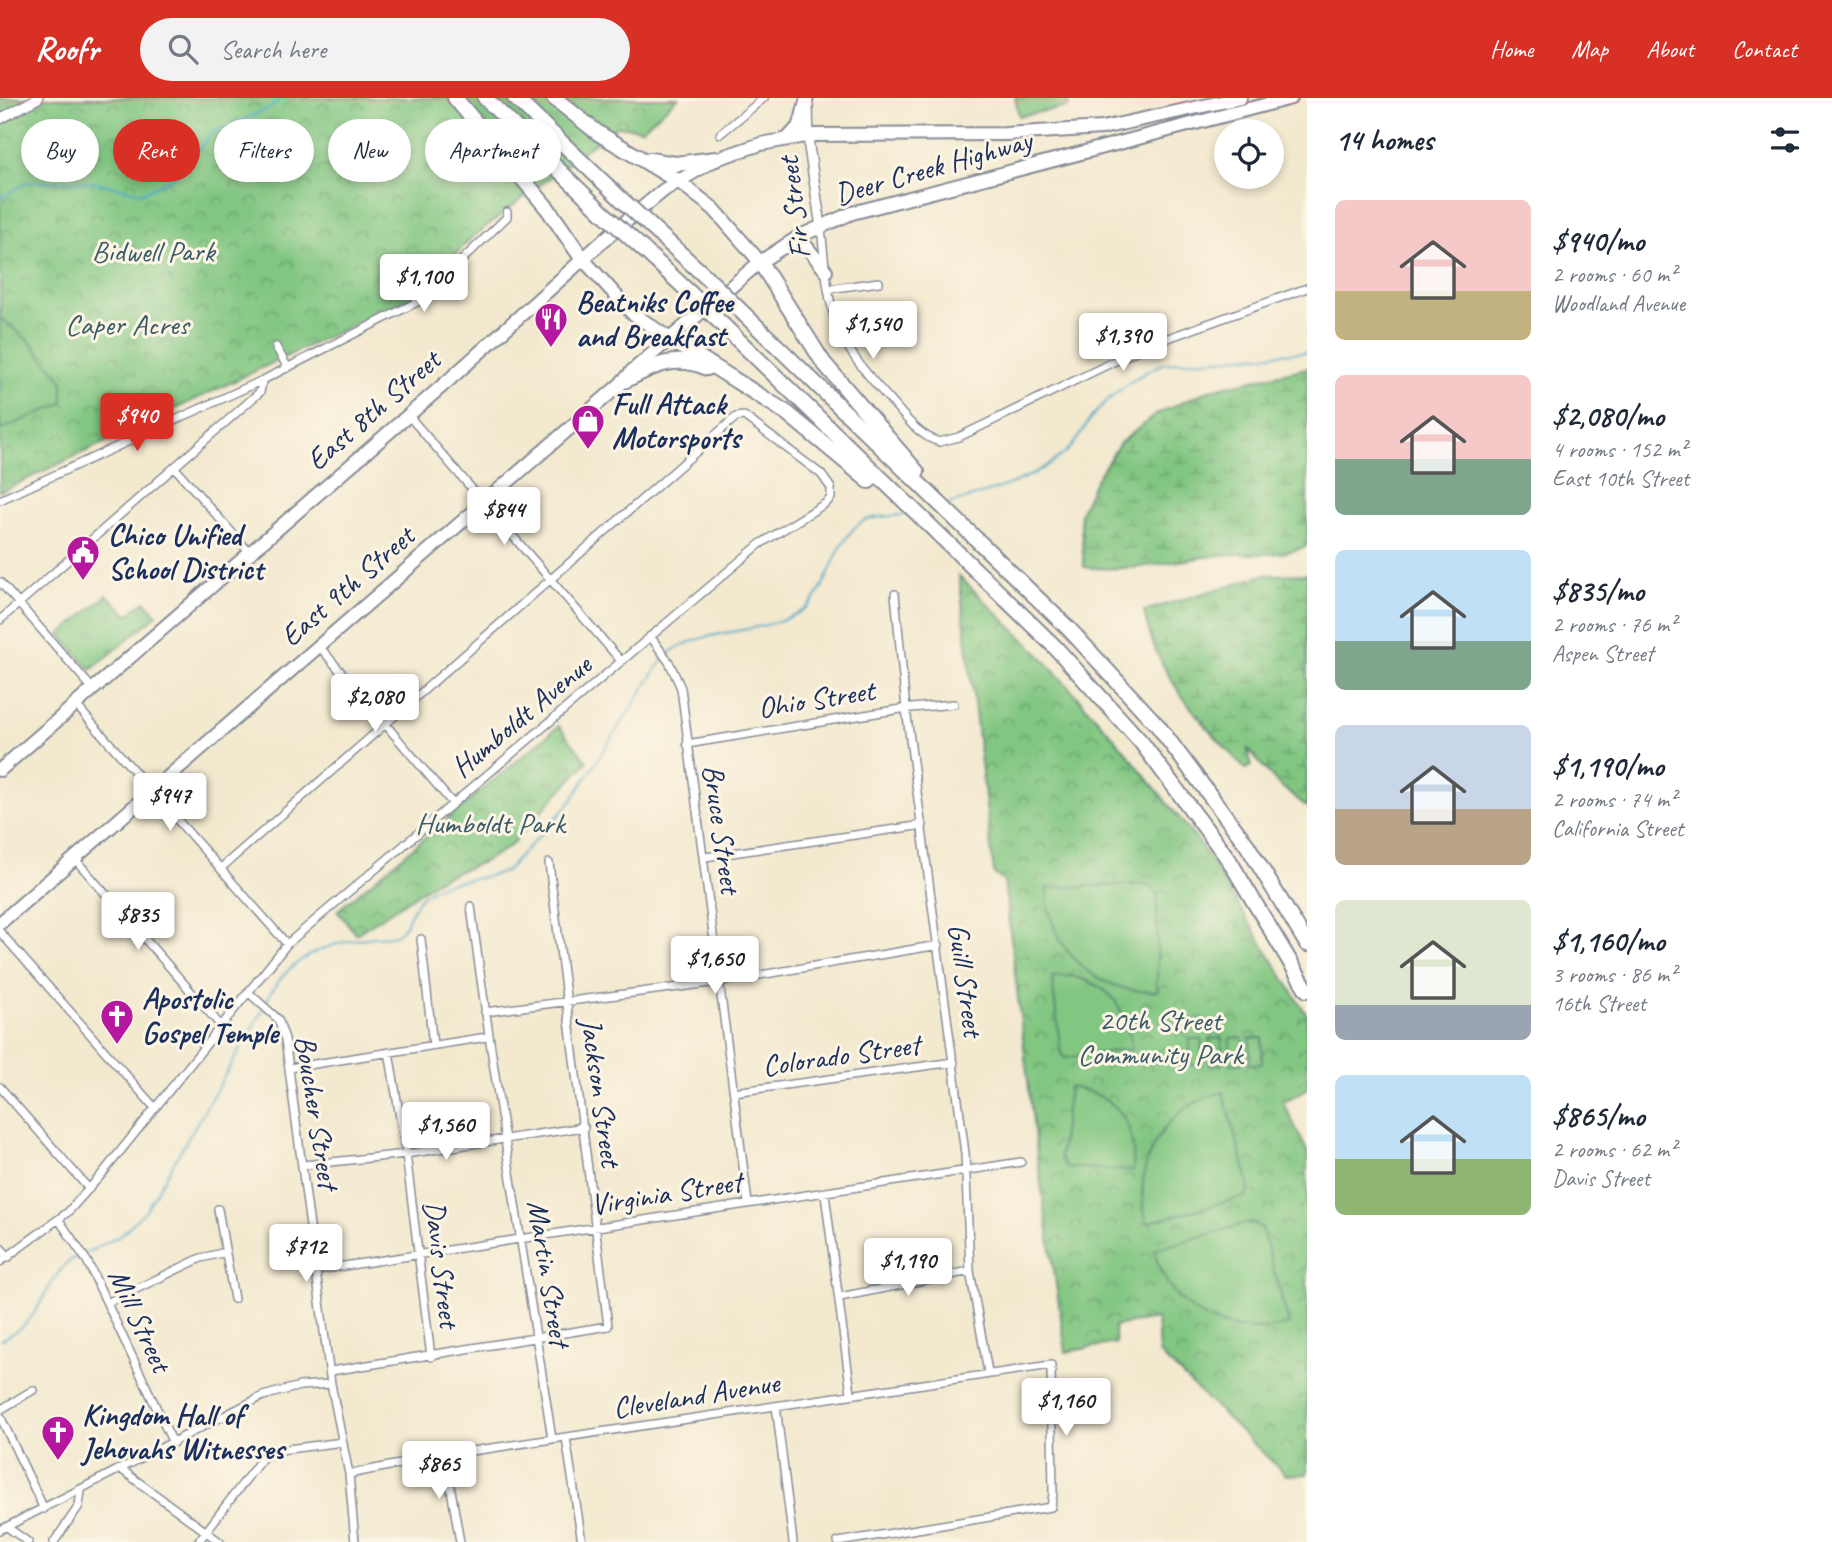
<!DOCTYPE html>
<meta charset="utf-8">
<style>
:root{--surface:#fff;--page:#f2f2f3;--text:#1f2937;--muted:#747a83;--accent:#d93025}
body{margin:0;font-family:Caveat,sans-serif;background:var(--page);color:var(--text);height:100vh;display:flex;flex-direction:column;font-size:26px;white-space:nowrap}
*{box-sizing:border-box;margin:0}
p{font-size:23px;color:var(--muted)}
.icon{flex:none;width:38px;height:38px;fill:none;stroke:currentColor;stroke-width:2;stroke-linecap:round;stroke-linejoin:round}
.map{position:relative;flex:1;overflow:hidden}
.side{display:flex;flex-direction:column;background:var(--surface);width:525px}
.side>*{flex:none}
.banner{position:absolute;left:21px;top:21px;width:665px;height:63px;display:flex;gap:14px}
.buttons{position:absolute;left:1214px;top:21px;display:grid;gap:14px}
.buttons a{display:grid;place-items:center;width:70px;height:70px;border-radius:50%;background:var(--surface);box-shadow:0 4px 10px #0003;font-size:35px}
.price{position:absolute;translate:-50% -60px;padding:0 16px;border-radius:7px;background:#fff;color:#222;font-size:23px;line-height:46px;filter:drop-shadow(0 2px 4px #0008)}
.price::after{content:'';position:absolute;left:50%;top:42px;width:21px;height:16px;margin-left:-10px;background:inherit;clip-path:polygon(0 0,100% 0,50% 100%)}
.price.current{background:var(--accent);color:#fff}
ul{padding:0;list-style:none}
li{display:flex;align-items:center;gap:21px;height:175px;padding:0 28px}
li span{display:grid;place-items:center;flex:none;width:196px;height:140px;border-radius:10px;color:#555}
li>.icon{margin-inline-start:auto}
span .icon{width:84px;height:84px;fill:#fffc;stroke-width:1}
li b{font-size:30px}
h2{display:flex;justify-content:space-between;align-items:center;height:84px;padding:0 28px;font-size:30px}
.chip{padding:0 24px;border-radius:32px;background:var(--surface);box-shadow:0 4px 10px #0003;font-size:24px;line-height:63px}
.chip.current{background:var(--accent);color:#fff}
header{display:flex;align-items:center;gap:42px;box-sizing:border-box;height:98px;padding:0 35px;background:var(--accent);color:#fff}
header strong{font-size:33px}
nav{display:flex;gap:38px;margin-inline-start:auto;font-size:24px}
.search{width:490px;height:63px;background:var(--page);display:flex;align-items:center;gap:18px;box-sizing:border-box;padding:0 24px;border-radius:38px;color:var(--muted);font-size:26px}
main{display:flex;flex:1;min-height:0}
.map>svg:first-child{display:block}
.grass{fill:url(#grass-tufts);stroke:#4e7a70;stroke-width:2}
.wetland{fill:url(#wetland-marsh);stroke:#4e7a70;stroke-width:2}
.park{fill:url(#park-crowns);stroke:#4e7a70;stroke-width:2}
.garden{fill:#81c681;stroke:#4e7a70;stroke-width:2}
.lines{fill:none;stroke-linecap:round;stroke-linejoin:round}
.stream{stroke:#47a6c6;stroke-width:2}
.minor-casing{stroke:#878c96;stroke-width:10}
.tertiary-casing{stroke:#878c96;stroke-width:12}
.primary-casing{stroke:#878c96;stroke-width:16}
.motorway-casing{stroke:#878c96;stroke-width:18}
.minor{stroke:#fff;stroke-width:7}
.tertiary{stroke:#fff;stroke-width:9}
.primary{stroke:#fff;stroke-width:12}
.motorway{stroke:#fff;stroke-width:14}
.motorway-bridge-casing{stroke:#878c96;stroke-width:18;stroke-linecap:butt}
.motorway-bridge{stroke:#fff;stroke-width:14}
.labels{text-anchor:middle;stroke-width:6;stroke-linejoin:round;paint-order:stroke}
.street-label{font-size:30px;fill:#1b2f5e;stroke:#fcf5e5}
.park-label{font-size:30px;fill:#3a5c68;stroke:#fcf5e5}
.poi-label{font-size:30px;font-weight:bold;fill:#1b2f5e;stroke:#fcf5e5;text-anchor:start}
</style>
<header>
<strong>Roofr</strong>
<div class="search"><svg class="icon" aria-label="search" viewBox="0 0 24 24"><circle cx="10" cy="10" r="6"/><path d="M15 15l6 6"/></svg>Search here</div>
<nav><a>Home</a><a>Map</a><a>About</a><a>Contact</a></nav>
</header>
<main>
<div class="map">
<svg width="1307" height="1444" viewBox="0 0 1307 1444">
<defs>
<pattern id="grass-tufts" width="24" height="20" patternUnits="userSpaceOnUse" patternTransform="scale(1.75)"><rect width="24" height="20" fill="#81c681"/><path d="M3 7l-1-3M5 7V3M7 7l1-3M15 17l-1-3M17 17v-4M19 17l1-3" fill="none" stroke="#69a16d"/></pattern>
<pattern id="wetland-marsh" width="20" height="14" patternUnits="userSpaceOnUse" patternTransform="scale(1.75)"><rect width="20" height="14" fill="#81c681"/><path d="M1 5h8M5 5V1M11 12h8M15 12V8" fill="none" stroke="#69a16d"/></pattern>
<pattern id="park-crowns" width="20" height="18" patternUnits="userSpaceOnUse" patternTransform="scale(1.75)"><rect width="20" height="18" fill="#81c681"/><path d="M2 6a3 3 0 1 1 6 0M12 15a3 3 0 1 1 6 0" fill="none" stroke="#69a16d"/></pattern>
</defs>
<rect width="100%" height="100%" fill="#fcf5e5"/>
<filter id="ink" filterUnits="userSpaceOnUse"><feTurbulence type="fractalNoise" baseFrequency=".0143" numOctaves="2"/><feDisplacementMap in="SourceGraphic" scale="14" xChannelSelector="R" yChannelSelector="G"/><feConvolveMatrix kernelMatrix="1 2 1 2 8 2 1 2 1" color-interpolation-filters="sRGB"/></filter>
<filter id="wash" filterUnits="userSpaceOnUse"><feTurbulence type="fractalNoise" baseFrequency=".00686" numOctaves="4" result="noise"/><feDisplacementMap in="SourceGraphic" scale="28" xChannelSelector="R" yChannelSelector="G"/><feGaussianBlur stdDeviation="1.57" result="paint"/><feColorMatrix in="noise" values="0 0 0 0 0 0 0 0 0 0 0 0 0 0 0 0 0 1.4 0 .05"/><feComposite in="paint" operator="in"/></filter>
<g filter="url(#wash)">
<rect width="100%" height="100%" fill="#f3e9cf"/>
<path class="grass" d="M107 497 128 517 145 503 157 517 91 572 60 537Z"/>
<path class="wetland" d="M1307 270V448C1279 460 1251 454 1222 457 1173 462 1134 475 1084 469L1080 415 1095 383 1120 345 1155 317 1209 292Z
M1307 476V709L1276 684 1247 650 1252 668 1245 671C1202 624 1156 579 1144 513L1264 477Z"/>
<path class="park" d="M0 0H678L642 31 616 28 469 142 420 195 0 394Z
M959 478 1039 556 1122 649 1198 743 1307 917V991L1283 1004 1307 1053V1376L1286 1377 1159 1255 1157 1221 1114 1228 1116 1245 1066 1254 1037 1058 1004 783 994 776Z
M559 628 587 664 509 749 483 764 441 780 356 836 337 813Z"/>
<path class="garden" d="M1015 0H1067L1069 9 1019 18Z
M0 220 29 243 63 283V305L0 332Z
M1144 786 1152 788 1157 795V893C1096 897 1047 851 1047 790Z
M1072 878C1115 889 1125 910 1132 951L1065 960 1061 956 1052 879Z
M1222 940V966L1210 967V941Z
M1230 940H1242V966H1230Z
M1250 940H1262V966H1250Z
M1190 941H1202V967H1190Z
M1069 989C1119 997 1136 1023 1133 1073L1066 1069 1060 1060Z
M1223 994 1249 1087 1247 1098 1147 1125C1130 1066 1163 1008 1223 994Z
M1247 1125 1256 1126 1262 1131 1289 1226C1230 1243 1168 1215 1154 1152Z"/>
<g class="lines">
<path class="stream" d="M0 100 28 84H94L141 95 177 78 211 36 270 10 281 0
M949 406C991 393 1032 383 1066 354 1077 345 1083 330 1092 319 1111 296 1138 276 1165 265L1307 254
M668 556C698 530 770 537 806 510 829 493 835 440 862 424 873 417 896 419 910 416
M265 907C282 864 322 846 366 840 374 838 390 840 397 836 408 829 411 810 420 800 441 779 480 784 506 773L570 705 664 559
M84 1156 120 1138 146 1112 263 912
M0 1242C12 1236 23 1230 31 1219 47 1200 54 1169 78 1158"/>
</g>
</g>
<g filter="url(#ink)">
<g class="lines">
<defs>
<path id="minor" d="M720 36 764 0
M821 129C830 218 829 236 891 303 905 319 918 337 939 344L959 339 1146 248 1307 190
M828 191 879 184
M276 249 288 270
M408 317 621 563
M175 370 249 454
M0 402 263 282 419 203 507 119V114
M0 484 92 590
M895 496 906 611 965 1055 970 1173 988 1274
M0 522 260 294 263 282
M650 538 669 564 681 590 748 1105
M319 548 453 706
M75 606 287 846
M687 646 901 611 954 606
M705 759 923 727
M75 761 222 929
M471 808C494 987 525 1163 552 1341
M0 834 155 1010
M421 841 433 947
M249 895 278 921 285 941 331 1286 349 1376 355 1444
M485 914 718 884 939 847
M389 954 406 1056 431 1259
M289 970 487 939
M0 989 89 1091
M734 994 954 964
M304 1067 406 1056 584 1029
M825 1096 851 1295
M218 1111 234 1201
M59 1122 87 1163 173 1345
M0 1149 9 1159
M0 1164 68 1114 102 1076 287 846 760 446 826 405 831 400V390L821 376 744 318 736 319 221 770
M318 1172 1021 1064
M840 1199 970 1173
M107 1205 201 1160 226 1154
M331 1273 608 1228 549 765
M776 1308 793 1444
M0 1312 33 1292
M0 1318 44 1411
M566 1340 582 1444
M445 1357 460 1444
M122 1372 220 1444
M349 1376 445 1357 1051 1267 1053 1396 1051 1409 838 1444
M7 1429 28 1444
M0 1432 263 1298 300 1288 331 1286
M54 1444 79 1408 81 1393
M198 1444 263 1359 280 1352 343 1344"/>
<path id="tertiary" d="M808 6 809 49 821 129
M0 21 38 0"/>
<path id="primary" d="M789 39 800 27 807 0
M678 83 714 111 760 164
M787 149 806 148 826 173
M582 160 631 214 670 241
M0 672 449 282 613 134 664 92 716 61 761 46 811 37 1006 36 1102 30 1240 0
M0 825 624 283 632 273 760 164 800 138 852 115 1291 0"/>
<path id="motorway" d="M455 0 548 111 582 160
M485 0 602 114
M515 0 621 101
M554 0 598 35 678 83
M650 62 675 66 716 61
M658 135 705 178
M643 151 689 194
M760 164 823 264 917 374
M745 217 1070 532 1158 628 1247 747 1307 846
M729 233 1054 548 1141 644 1229 762 1307 892
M670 241 787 315 869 383
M624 283C653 268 675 256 707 270"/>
</defs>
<use href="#minor" class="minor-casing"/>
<use href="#tertiary" class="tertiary-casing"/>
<use href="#primary" class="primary-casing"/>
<use href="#motorway" class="motorway-casing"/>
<use href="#minor" class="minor"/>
<use href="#tertiary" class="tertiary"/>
<use href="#primary" class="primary"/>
<use href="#motorway" class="motorway"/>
<defs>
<path id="motorway-bridge" d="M621 101 658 135
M602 114 643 151
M705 178 745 217
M689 194 729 233"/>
</defs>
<use href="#motorway-bridge" class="motorway-bridge-casing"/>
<use href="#motorway-bridge" class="motorway-bridge"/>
</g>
</g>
<defs>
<symbol id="restaurant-pin" viewBox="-11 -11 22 30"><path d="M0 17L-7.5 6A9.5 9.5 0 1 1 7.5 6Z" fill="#b5179e" stroke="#fcf5e5"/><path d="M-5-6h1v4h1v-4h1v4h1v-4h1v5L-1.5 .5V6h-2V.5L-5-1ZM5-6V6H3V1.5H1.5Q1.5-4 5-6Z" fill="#fff"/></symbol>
<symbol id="shop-pin" viewBox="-11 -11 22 30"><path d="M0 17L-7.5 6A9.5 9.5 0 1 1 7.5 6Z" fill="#b5179e" stroke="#fcf5e5"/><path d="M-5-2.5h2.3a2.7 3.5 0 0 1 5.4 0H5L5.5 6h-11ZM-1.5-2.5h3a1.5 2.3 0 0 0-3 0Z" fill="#fff"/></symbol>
<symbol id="civic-pin" viewBox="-11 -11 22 30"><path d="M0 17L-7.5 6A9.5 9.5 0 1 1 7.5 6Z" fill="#b5179e" stroke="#fcf5e5"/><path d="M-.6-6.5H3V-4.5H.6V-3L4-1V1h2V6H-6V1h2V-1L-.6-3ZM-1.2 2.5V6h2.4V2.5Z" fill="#fff"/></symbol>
<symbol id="church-pin" viewBox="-11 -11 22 30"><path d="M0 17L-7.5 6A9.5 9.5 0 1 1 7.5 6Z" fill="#b5179e" stroke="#fcf5e5"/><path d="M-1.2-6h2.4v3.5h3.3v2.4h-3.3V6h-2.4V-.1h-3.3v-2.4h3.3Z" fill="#fff"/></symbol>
</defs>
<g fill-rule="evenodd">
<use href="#restaurant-pin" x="532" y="202" width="38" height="52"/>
<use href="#shop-pin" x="569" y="304" width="38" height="52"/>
<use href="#civic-pin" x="64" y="435" width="38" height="52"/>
<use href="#church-pin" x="98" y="899" width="38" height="52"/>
<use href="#church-pin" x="39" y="1315" width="38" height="52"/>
</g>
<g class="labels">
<g class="street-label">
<text transform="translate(933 69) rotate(-16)" y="10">Deer Creek Highway</text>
<text transform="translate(794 110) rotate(-97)" y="10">Fir Street</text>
<text transform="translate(373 312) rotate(-41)" y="10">East 8th Street</text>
<text transform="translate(347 488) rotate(-41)" y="10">East 9th Street</text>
<text transform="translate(816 601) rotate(-9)" y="10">Ohio Street</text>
<text transform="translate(521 618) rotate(-40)" y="10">Humboldt Avenue</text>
<text transform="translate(722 731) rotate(82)" y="10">Bruce Street</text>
<text transform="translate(966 882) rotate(82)" y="10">Guill Street</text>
<text transform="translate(841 957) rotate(-8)" y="10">Colorado Street</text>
<text transform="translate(601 994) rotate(82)" y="10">Jackson Street</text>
<text transform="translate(317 1014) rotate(81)" y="10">Boucher Street</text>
<text transform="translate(666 1095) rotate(-9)" y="10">Virginia Street</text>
<text transform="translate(442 1166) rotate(83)" y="10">Davis Street</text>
<text transform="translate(549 1175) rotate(81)" y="10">Martin Street</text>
<text transform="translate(140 1222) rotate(65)" y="10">Mill Street</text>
<text transform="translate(696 1297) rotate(-9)" y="10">Cleveland Avenue</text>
</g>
<g class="park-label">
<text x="153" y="163">Bidwell Park</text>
<text x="127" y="236">Caper Acres</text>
<text x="490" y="735">Humboldt Park</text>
<text x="1160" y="932">20th Street<tspan x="1160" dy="34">Community Park</tspan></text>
</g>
<g class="poi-label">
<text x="576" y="214">Beatniks Coffee<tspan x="576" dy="34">and Breakfast</tspan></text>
<text x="612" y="316">Full Attack<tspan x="612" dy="34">Motorsports</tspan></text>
<text x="108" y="447">Chico Unified<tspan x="108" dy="34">School District</tspan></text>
<text x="142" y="911">Apostolic<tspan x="142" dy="34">Gospel Temple</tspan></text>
<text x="82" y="1327">Kingdom Hall of<tspan x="82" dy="34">Jehovahs Witnesses</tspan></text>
</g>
</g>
</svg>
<div class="buttons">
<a><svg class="icon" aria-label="locate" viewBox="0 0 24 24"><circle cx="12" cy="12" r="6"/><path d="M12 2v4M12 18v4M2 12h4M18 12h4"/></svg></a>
</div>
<b class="price" style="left:424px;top:216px">$1,100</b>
<b class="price" style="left:873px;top:263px">$1,540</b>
<b class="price" style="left:1123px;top:275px">$1,390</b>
<b class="price current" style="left:137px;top:355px">$940</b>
<b class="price" style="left:504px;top:449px">$844</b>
<b class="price" style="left:375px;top:636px">$2,080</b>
<b class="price" style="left:170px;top:735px">$947</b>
<b class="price" style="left:138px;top:854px">$835</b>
<b class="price" style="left:715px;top:898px">$1,650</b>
<b class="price" style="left:446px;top:1064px">$1,560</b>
<b class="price" style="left:306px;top:1186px">$712</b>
<b class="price" style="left:908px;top:1200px">$1,190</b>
<b class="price" style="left:1066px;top:1340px">$1,160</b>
<b class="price" style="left:439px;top:1403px">$865</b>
<div class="banner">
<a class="chip">Buy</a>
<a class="chip current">Rent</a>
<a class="chip">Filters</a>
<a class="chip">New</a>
<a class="chip">Apartment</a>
</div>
</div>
<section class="side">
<h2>14 homes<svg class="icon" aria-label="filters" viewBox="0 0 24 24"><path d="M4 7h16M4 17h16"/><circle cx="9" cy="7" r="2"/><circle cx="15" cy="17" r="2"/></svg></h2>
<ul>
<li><span style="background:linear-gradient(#f6c9c9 65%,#c2b280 0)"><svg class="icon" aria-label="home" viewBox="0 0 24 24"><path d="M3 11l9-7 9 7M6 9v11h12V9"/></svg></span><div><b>$940/mo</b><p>2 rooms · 60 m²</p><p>Woodland Avenue</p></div></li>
<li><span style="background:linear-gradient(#f6c9c9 60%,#7fa58c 0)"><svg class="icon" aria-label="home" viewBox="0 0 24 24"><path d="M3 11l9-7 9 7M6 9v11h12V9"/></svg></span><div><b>$2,080/mo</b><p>4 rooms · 152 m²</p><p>East 10th Street</p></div></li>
<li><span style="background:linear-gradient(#bfe0f5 65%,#7fa58c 0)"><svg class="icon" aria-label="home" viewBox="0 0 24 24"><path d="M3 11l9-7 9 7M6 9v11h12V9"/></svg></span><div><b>$835/mo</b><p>2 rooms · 76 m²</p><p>Aspen Street</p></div></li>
<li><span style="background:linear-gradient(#c9d6e8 60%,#b9a48a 0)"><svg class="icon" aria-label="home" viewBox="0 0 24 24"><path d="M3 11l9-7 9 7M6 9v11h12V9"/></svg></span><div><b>$1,190/mo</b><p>2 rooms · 74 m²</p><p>California Street</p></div></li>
<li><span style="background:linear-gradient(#dfe7d0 75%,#9aa5b1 0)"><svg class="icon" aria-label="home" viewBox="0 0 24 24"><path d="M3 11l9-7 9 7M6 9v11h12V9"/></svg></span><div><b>$1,160/mo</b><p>3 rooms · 86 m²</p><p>16th Street</p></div></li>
<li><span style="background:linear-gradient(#bfe0f5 60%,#8fb573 0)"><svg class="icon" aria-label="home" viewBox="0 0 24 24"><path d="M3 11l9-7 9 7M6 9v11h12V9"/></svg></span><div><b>$865/mo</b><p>2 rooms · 62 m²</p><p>Davis Street</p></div></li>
</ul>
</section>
</main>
